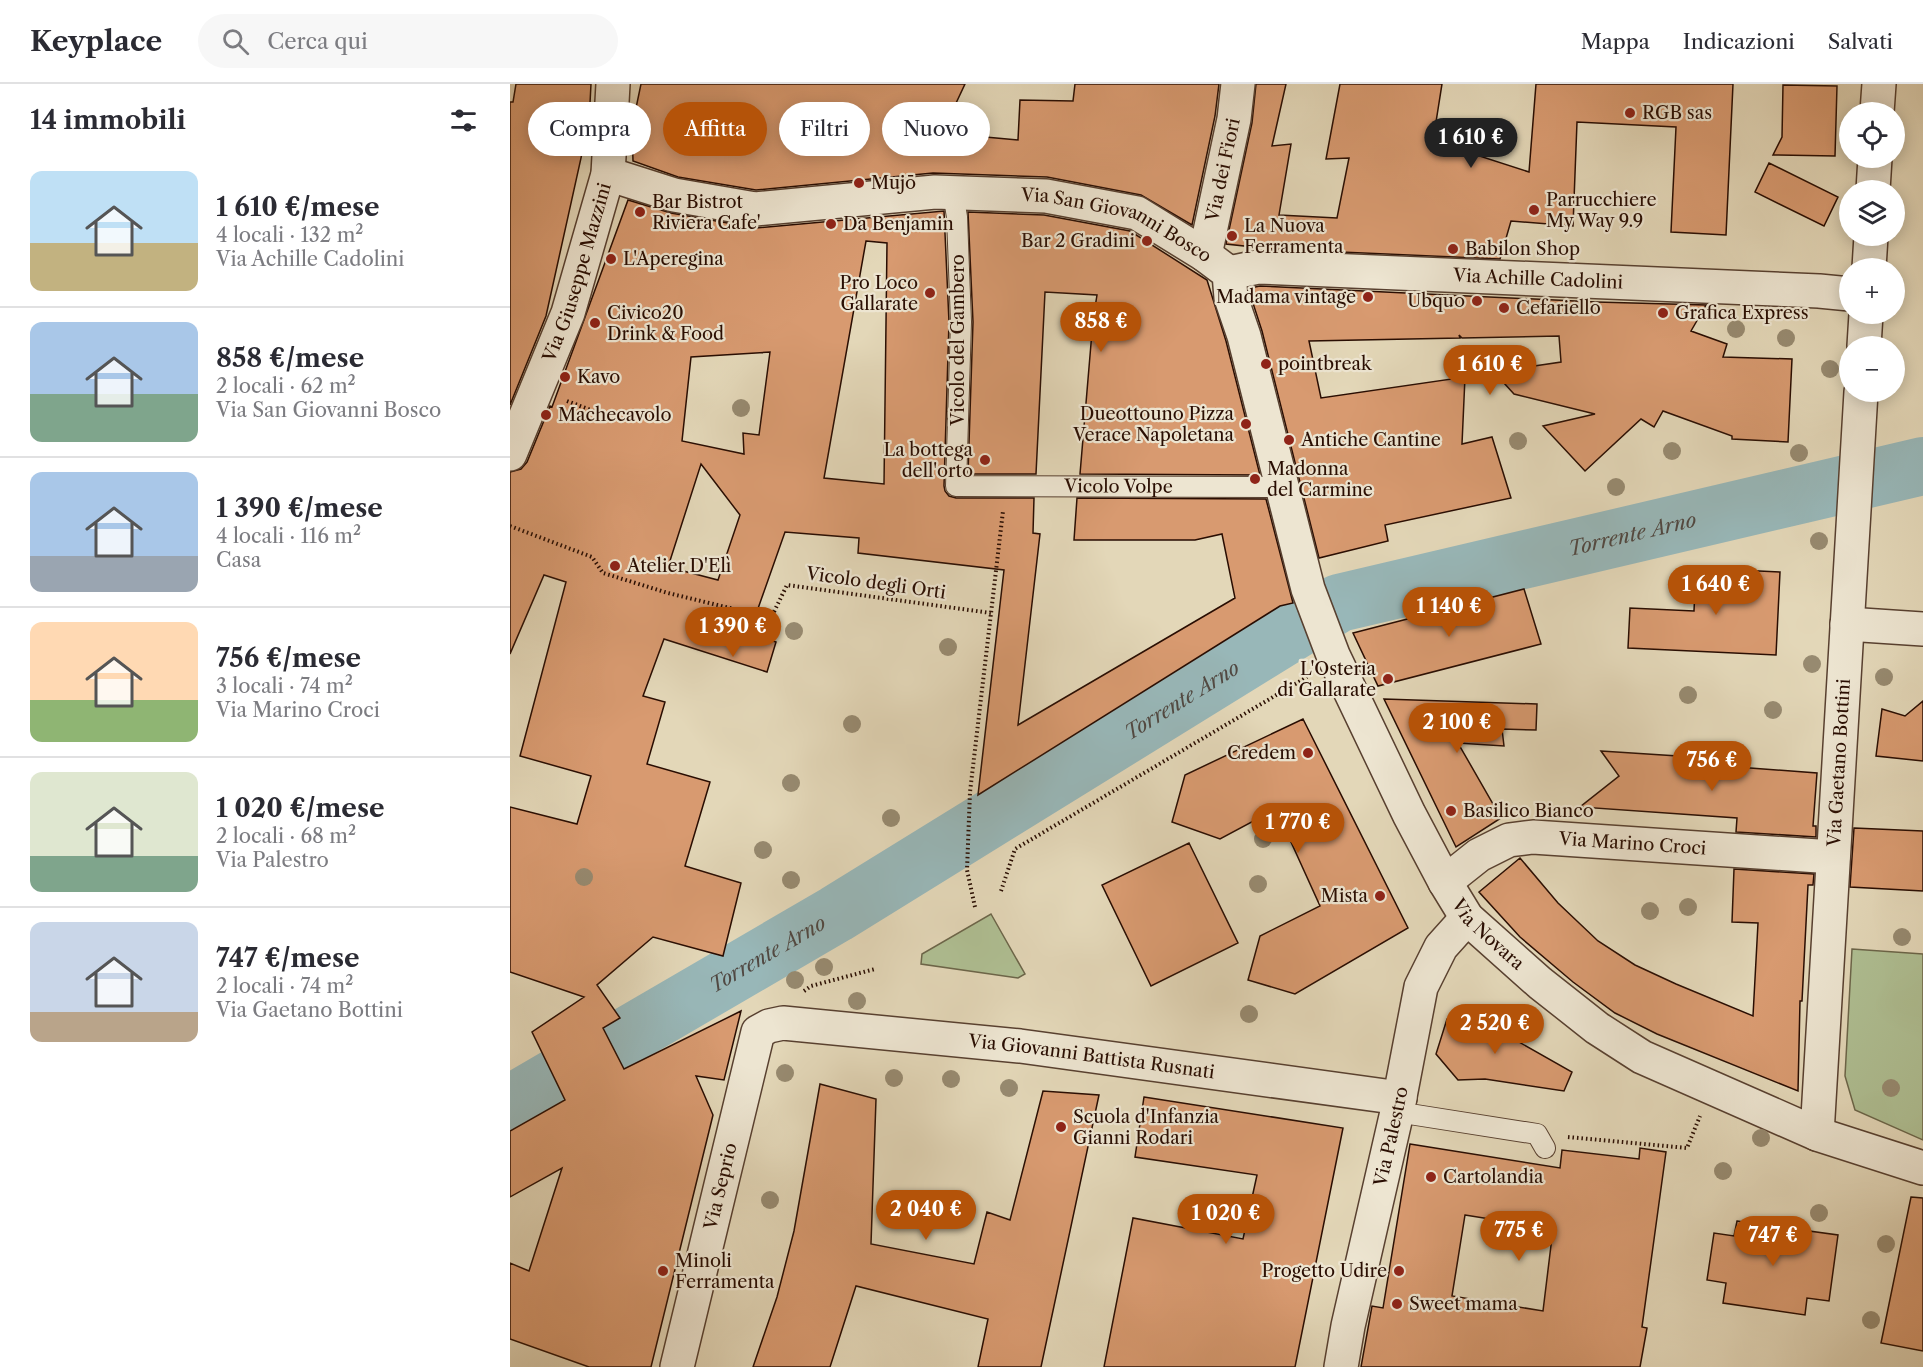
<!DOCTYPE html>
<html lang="it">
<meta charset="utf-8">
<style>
:root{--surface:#fff;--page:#f7f7f7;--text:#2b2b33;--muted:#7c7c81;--line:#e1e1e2;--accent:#b45309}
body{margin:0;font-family:"Libre Caslon Text",serif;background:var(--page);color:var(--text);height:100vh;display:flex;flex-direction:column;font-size:22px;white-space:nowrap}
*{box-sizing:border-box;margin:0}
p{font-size:20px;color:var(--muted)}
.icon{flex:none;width:33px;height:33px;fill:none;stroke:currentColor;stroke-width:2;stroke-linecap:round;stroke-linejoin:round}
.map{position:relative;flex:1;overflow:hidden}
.drawer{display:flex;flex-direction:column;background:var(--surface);width:510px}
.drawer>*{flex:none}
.guide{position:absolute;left:18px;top:18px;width:570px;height:54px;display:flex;gap:12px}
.tools{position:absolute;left:1329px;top:18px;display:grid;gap:12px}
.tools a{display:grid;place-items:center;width:66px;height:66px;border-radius:50%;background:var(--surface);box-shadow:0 3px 15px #0003;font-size:30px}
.price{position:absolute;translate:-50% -51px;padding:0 14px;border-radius:21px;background:var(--accent);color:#fff;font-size:20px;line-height:39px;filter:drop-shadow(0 2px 3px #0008)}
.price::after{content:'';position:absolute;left:50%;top:36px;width:18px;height:14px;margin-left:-9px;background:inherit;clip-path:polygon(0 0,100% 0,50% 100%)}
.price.selected{background:#222;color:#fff}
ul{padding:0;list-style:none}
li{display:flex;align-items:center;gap:18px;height:150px;padding:0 30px}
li+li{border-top:2px solid var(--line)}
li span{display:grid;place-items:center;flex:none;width:168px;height:120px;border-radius:12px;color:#555}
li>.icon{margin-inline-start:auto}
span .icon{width:72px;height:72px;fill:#fffc;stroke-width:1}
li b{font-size:26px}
h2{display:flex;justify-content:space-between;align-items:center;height:72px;padding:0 30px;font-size:26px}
.chip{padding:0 21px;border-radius:27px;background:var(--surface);box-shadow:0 3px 15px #0003;font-size:21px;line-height:54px}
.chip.selected{background:var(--accent);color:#fff}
header{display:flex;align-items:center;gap:36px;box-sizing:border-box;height:84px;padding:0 30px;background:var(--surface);border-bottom:2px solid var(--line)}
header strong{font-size:28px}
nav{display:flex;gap:33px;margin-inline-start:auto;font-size:21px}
.search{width:420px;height:54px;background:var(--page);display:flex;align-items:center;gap:15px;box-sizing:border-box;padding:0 21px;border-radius:33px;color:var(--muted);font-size:22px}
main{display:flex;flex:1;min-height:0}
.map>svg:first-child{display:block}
.green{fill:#afbf93;stroke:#6c664a;stroke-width:1.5}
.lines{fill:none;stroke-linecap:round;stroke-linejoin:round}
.river{stroke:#98b7b8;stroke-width:58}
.building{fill:#d89a70;stroke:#290d02;stroke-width:1.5;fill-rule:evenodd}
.lane-casing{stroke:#584030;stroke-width:22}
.street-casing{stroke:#584030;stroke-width:36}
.path{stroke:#290d02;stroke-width:4;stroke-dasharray:1.5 3;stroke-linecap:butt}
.lane{stroke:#ede5d1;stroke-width:20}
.street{stroke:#ede5d1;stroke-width:33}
.tree{fill:#978a70}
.poi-dot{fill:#8f2418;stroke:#ede5d1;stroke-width:2}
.labels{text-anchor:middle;stroke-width:4.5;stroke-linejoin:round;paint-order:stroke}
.poi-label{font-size:18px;fill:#290d02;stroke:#ede5d1;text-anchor:start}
.street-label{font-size:18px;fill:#290d02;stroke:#ede5d1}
.water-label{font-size:20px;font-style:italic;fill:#504842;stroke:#ede5d1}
</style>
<header>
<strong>Keyplace</strong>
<div class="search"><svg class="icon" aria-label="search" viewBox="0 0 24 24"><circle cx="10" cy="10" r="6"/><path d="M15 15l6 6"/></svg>Cerca qui</div>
<nav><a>Mappa</a><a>Indicazioni</a><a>Salvati</a></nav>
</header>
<main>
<section class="drawer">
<h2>14 immobili<svg class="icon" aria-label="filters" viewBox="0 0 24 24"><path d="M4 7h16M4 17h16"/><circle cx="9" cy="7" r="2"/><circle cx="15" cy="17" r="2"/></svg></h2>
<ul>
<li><span style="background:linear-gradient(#bfe0f5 60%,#c2b280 0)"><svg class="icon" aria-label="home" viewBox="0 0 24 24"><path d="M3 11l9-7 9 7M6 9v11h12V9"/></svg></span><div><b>1 610 €/mese</b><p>4 locali · 132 m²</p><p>Via Achille Cadolini</p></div></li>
<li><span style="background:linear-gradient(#a9c7e8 60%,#7fa58c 0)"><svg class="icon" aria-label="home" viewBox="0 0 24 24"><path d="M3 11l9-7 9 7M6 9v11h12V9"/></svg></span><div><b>858 €/mese</b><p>2 locali · 62 m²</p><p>Via San Giovanni Bosco</p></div></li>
<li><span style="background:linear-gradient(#a9c7e8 70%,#9aa5b1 0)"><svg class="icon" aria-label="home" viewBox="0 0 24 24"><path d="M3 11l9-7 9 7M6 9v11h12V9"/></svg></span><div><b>1 390 €/mese</b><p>4 locali · 116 m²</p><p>Casa</p></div></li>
<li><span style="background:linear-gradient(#ffd9b3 65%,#8fb573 0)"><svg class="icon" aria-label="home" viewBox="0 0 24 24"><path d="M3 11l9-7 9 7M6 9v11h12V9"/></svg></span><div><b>756 €/mese</b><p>3 locali · 74 m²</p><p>Via Marino Croci</p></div></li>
<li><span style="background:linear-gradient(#dfe7d0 70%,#7fa58c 0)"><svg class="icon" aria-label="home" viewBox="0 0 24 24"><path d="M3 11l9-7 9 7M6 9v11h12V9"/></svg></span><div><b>1 020 €/mese</b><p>2 locali · 68 m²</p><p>Via Palestro</p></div></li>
<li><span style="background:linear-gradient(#c9d6e8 75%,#b9a48a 0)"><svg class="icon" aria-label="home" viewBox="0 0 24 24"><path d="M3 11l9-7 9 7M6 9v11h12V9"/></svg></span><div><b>747 €/mese</b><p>2 locali · 74 m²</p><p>Via Gaetano Bottini</p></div></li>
</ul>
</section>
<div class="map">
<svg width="1413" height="1283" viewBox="0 0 1413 1283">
<rect width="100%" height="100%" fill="#e3d7b8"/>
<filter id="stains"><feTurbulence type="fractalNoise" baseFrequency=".00333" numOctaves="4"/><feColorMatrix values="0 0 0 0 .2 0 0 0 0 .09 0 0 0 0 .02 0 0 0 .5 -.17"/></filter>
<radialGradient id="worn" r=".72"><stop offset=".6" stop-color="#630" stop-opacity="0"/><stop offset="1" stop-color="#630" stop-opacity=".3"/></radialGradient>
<path class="green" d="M481 830 515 890 508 894 411 880 412 870Z
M1342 865 1413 870V1056L1345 1026 1335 992Z"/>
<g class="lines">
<path class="river" id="s1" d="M0 1020 326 830 829 519 1413 382"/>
</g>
<path class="building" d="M6 0H81L79 38 36 232 0 321V18H3Z
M131 0H455L432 49 508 56 510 16 563 17 565 0H709L705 32 682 141 631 111 537 93 423 89 246 106 168 93 123 77 122 43Z
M746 0H776L762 62 781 60 769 131 827 134 839 74 816 75 830 0H932L923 57 1019 88 1026 0H1223L1216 151 1161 148 1166 43 1067 38 1063 142 1001 137 990 175 762 165 716 160 742 39Z
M1273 1 1327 2 1325 72 1263 71 1272 53Z
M1259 79 1328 113 1314 142 1245 108Z
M118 116 161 129 246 144 434 127 439 238 434 402 435 407 439 412 446 414H524L523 449 530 450 508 641 725 514 712 450 685 456H564L567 414 756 415 783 519 770 522 468 711 494 486 348 469 349 454 275 448 239 550 266 558 257 588 154 555 133 612 155 618 137 680 200 698 175 782 231 799 213 872 143 853 87 901 110 934 93 944 114 985 231 927 214 996 186 992 203 1031 141 1283H79L0 1255V1179L19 1187 52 1084 0 1113V1047L55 1016 22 948 74 913 0 888V723L67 740 81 692 10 672 56 498 34 491 0 570V388L11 385 17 378 40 322 42 323ZM356 157 377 159 374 400 314 394ZM260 268 249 351 233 349 234 370 172 357 181 273ZM191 380 230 431 208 496 158 483Z
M458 128 534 131 620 147 697 196 716 257 750 391 570 390 583 236 587 211 535 208 526 390H458L463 238Z
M750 202 1086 218 1196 221 1181 247 1217 260 1213 273 1282 275 1278 358 1222 355V352L1153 327 1144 343 1131 335 1075 387 1033 342 1085 330 1004 310 984 288 1051 278 1049 252 952 254 949 251 950 254 799 257 811 314 955 293 952 360 982 353 1001 414 875 441 878 457 809 474 752 247 740 210V204Z
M1186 484 1270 488 1266 571 1118 564 1120 524 1184 527Z
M1014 505 1031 560 868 602 843 549Z
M874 615 1027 620 1026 646 992 645 994 662 948 659 991 734 946 763Z
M1413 617V677L1366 672 1372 625 1395 632Z
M793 635 898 844 785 910 738 896 750 852 810 822 766 725 710 755 662 738 675 691Z
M1091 667 1214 675V682L1307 689 1303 742H1306V753L1226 748 1227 734 1070 723 1109 692Z
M1344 744 1413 747V807L1340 803Z
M679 759 728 859 641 902 592 801Z
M1010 774 1048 819 1088 857 1125 881 1166 900 1243 932 1248 839 1222 838 1224 785 1304 790 1303 801H1298L1292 917H1290L1288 1007 1147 950 1105 929 1063 898 1010 853 969 808Z
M972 923 993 949 1062 988 1054 1007 975 995 948 996 926 970 937 935Z
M310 1000 366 1015 361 1160 464 1180 477 1128 500 1136 533 1007 589 1011 531 1283H468L478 1235 346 1202 320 1283H243L267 1213 284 1147Z
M634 1013 833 1044 785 1283H594L623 1134 733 1155 747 1091 625 1073Z
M900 1060 1050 1084 1052 1066 1129 1075 1130 1064 1156 1068 1132 1243 1137 1244 1130 1283H851L862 1222 873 1224ZM955 1131 1043 1145 1033 1227 942 1212Z
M1401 1113 1413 1114V1267L1371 1259Z
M1227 1137 1328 1151 1319 1217 1297 1214 1295 1231 1213 1219 1216 1199 1197 1196 1204 1149 1224 1152Z"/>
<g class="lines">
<defs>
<g id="lane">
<path id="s2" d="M443 109 447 133 451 238 446 402 772 403"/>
<path d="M887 1028 1027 1050 1035 1064"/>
</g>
<g id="street">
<path d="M1367 28 1369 0"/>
<path id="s3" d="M98 90 164 111 245 125 425 108 536 112 627 129 695 171 719 189 721 214 734 252 798 505 823 571 899 730 935 798 957 834 1030 899 1087 944 1132 973 1307 1050 1413 1084"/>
<path d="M1363 106 1365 74"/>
<path id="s4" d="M695 171 724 35 728 0"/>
<path d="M1359 184 1361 152"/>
<path id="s5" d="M719 189 748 183 1309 207 1340 210"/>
<path d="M1354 262 1356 230"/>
<path id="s6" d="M0 370 58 229 98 90 103 0"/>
<path d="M1337 540 1413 545"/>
<path id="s7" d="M935 798 969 771 999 756 1023 753 1323 773"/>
<path id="s8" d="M1307 1050 1351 308"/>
<path id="s9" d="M167 1283 248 948 259 942 273 939 510 962 890 1014"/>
<path id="s10" d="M831 1283 838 1242 887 1028 911 903 931 863 957 834"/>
</g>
</defs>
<use href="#lane" class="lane-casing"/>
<use href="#street" class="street-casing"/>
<path class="path" d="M57 317 107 336
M0 442 82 473 93 489 158 509 261 534 277 501 481 529
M491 807 505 765 797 593
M465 823 457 786 460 708 493 427
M294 907 301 902 365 885
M1058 1053 1177 1064 1190 1032"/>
<use href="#lane" class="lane"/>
<use href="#street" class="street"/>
</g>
<g class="tree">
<circle cx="1226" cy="245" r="9"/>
<circle cx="1276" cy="254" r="9"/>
<circle cx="1320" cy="285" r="9"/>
<circle cx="231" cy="324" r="9"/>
<circle cx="1008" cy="357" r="9"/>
<circle cx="1162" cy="367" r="9"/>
<circle cx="1289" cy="369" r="9"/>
<circle cx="1106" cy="403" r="9"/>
<circle cx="1309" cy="457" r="9"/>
<circle cx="284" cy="547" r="9"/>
<circle cx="438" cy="563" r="9"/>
<circle cx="1302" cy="580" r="9"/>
<circle cx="1374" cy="593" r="9"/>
<circle cx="1178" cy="611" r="9"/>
<circle cx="1263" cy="626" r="9"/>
<circle cx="342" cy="640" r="9"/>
<circle cx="281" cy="699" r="9"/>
<circle cx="381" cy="734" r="9"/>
<circle cx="753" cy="755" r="9"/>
<circle cx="253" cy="766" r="9"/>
<circle cx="74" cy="793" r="9"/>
<circle cx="281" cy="796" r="9"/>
<circle cx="748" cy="800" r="9"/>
<circle cx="1178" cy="823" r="9"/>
<circle cx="1140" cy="827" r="9"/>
<circle cx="1392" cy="853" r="9"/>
<circle cx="314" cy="883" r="9"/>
<circle cx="285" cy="896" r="9"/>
<circle cx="347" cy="917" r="9"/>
<circle cx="739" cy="930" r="9"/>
<circle cx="275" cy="989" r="9"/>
<circle cx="384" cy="994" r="9"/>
<circle cx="441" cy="995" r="9"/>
<circle cx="499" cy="1004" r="9"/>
<circle cx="1381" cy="1004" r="9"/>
<circle cx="1251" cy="1054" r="9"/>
<circle cx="1213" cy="1087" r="9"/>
<circle cx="260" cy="1116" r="9"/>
<circle cx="1309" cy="1129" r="9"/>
<circle cx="1376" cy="1160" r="9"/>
<circle cx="1361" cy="1236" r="9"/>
</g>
<g class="poi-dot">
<circle cx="1120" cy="29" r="6"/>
<circle cx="349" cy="99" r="6"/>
<circle cx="1024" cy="126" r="6"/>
<circle cx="130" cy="128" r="6"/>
<circle cx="321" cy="140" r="6"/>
<circle cx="722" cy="152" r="6"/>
<circle cx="637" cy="157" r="6"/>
<circle cx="943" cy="165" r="6"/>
<circle cx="101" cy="175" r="6"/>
<circle cx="420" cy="209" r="6"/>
<circle cx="858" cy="213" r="6"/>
<circle cx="967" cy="217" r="6"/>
<circle cx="994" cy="224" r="6"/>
<circle cx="1153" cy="229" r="6"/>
<circle cx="85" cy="239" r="6"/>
<circle cx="756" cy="280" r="6"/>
<circle cx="55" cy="293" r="6"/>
<circle cx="36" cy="331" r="6"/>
<circle cx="736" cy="340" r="6"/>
<circle cx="779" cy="356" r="6"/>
<circle cx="475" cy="376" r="6"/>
<circle cx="745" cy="395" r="6"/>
<circle cx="105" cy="482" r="6"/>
<circle cx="878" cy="595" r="6"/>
<circle cx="798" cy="669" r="6"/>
<circle cx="941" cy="727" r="6"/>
<circle cx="870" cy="812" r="6"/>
<circle cx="551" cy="1043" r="6"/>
<circle cx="921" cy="1093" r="6"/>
<circle cx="153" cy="1187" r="6"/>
<circle cx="889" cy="1187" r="6"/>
<circle cx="887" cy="1220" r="6"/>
</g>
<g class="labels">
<g class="poi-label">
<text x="1132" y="35">RGB sas</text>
<text x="361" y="105">Mujō</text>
<text x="1036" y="122">Parrucchiere<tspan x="1036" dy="21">My Way 9.9</tspan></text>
<text x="142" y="124">Bar Bistrot<tspan x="142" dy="21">Riviera Cafe'</tspan></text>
<text x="333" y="146">Da Benjamin</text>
<text x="734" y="148">La Nuova<tspan x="734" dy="21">Ferramenta</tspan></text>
<text x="625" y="163" text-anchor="end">Bar 2 Gradini</text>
<text x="955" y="171">Babilon Shop</text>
<text x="113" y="181">L'Aperegina</text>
<text x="408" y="205" text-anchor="end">Pro Loco<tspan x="408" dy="21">Gallarate</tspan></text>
<text x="846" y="219" text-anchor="end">Madama vintage</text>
<text x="955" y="223" text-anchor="end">Ubquo</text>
<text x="1006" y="230">Cefariello</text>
<text x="97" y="235">Civico20<tspan x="97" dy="21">Drink &amp; Food</tspan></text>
<text x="1165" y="235">Grafica Express</text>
<text x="768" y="286">pointbreak</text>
<text x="67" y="299">Kavo</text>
<text x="724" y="336" text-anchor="end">Dueottouno Pizza<tspan x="724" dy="21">Verace Napoletana</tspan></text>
<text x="48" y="337">Machecavolo</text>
<text x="791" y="362">Antiche Cantine</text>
<text x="463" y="372" text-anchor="end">La bottega<tspan x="463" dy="21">dell'orto</tspan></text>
<text x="757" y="391">Madonna<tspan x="757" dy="21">del Carmine</tspan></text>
<text x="117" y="488">Atelier D'Elì</text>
<text x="866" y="591" text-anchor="end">L'Osteria<tspan x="866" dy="21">di Gallarate</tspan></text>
<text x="786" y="675" text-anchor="end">Credem</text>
<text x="953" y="733">Basilico Bianco</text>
<text x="858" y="818" text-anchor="end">Mista</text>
<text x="563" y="1039">Scuola d'Infanzia<tspan x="563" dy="21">Gianni Rodari</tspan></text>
<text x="933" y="1099">Cartolandia</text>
<text x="165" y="1183">Minoli<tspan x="165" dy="21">Ferramenta</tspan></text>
<text x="877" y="1193" text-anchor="end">Progetto Udire</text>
<text x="899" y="1226">Sweet mama</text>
</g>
<g class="street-label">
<text dy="6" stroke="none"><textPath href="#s4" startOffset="87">Via dei Fiori</textPath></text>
<text dy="6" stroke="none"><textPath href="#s3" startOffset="520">Via San Giovanni Bosco</textPath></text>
<text dy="6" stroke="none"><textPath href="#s6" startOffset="194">Via Giuseppe Mazzini</textPath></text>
<text dy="6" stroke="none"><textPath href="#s5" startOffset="310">Via Achille Cadolini</textPath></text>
<text transform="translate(448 256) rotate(-90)" y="6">Vicolo del Gambero</text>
<text dy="6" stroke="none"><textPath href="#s2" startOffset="456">Vicolo Volpe</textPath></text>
<text transform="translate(366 499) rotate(8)" y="6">Vicolo degli Orti</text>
<text dy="6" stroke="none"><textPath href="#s8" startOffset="372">Via Gaetano Bottini</textPath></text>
<text dy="6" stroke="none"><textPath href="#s7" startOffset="201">Via Marino Croci</textPath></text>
<text dy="6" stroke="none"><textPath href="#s3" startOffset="1364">Via Novara</textPath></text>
<text dy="6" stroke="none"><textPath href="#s9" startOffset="682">Via Giovanni Battista Rusnati</textPath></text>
<text dy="6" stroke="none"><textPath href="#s10" startOffset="236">Via Palestro</textPath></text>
<text dy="6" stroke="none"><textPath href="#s9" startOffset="186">Via Seprio</textPath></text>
</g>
<g class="water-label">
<text dy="7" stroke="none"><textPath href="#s1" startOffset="1270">Torrente Arno</textPath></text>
<text dy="7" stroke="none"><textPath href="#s1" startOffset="784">Torrente Arno</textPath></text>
<text dy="7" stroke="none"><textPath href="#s1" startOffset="298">Torrente Arno</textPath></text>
</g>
</g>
<rect width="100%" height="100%" filter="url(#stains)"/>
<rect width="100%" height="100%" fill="url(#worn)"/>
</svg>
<div class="tools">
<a><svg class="icon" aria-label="locate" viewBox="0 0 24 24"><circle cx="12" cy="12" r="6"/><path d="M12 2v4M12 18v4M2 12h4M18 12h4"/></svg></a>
<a><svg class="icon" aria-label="layers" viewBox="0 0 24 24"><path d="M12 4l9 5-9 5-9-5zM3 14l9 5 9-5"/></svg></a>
<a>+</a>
<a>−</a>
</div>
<b class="price selected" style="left:961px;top:85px">1 610 €</b>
<b class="price" style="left:591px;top:269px">858 €</b>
<b class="price" style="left:980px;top:312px">1 610 €</b>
<b class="price" style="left:1206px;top:532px">1 640 €</b>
<b class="price" style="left:939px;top:554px">1 140 €</b>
<b class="price" style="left:223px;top:574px">1 390 €</b>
<b class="price" style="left:947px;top:670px">2 100 €</b>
<b class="price" style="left:1202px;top:708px">756 €</b>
<b class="price" style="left:788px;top:770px">1 770 €</b>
<b class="price" style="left:985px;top:971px">2 520 €</b>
<b class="price" style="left:416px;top:1157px">2 040 €</b>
<b class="price" style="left:716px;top:1161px">1 020 €</b>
<b class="price" style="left:1009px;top:1178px">775 €</b>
<b class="price" style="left:1263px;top:1183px">747 €</b>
<div class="guide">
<a class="chip">Compra</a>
<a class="chip selected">Affitta</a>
<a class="chip">Filtri</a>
<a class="chip">Nuovo</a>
</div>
</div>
</main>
